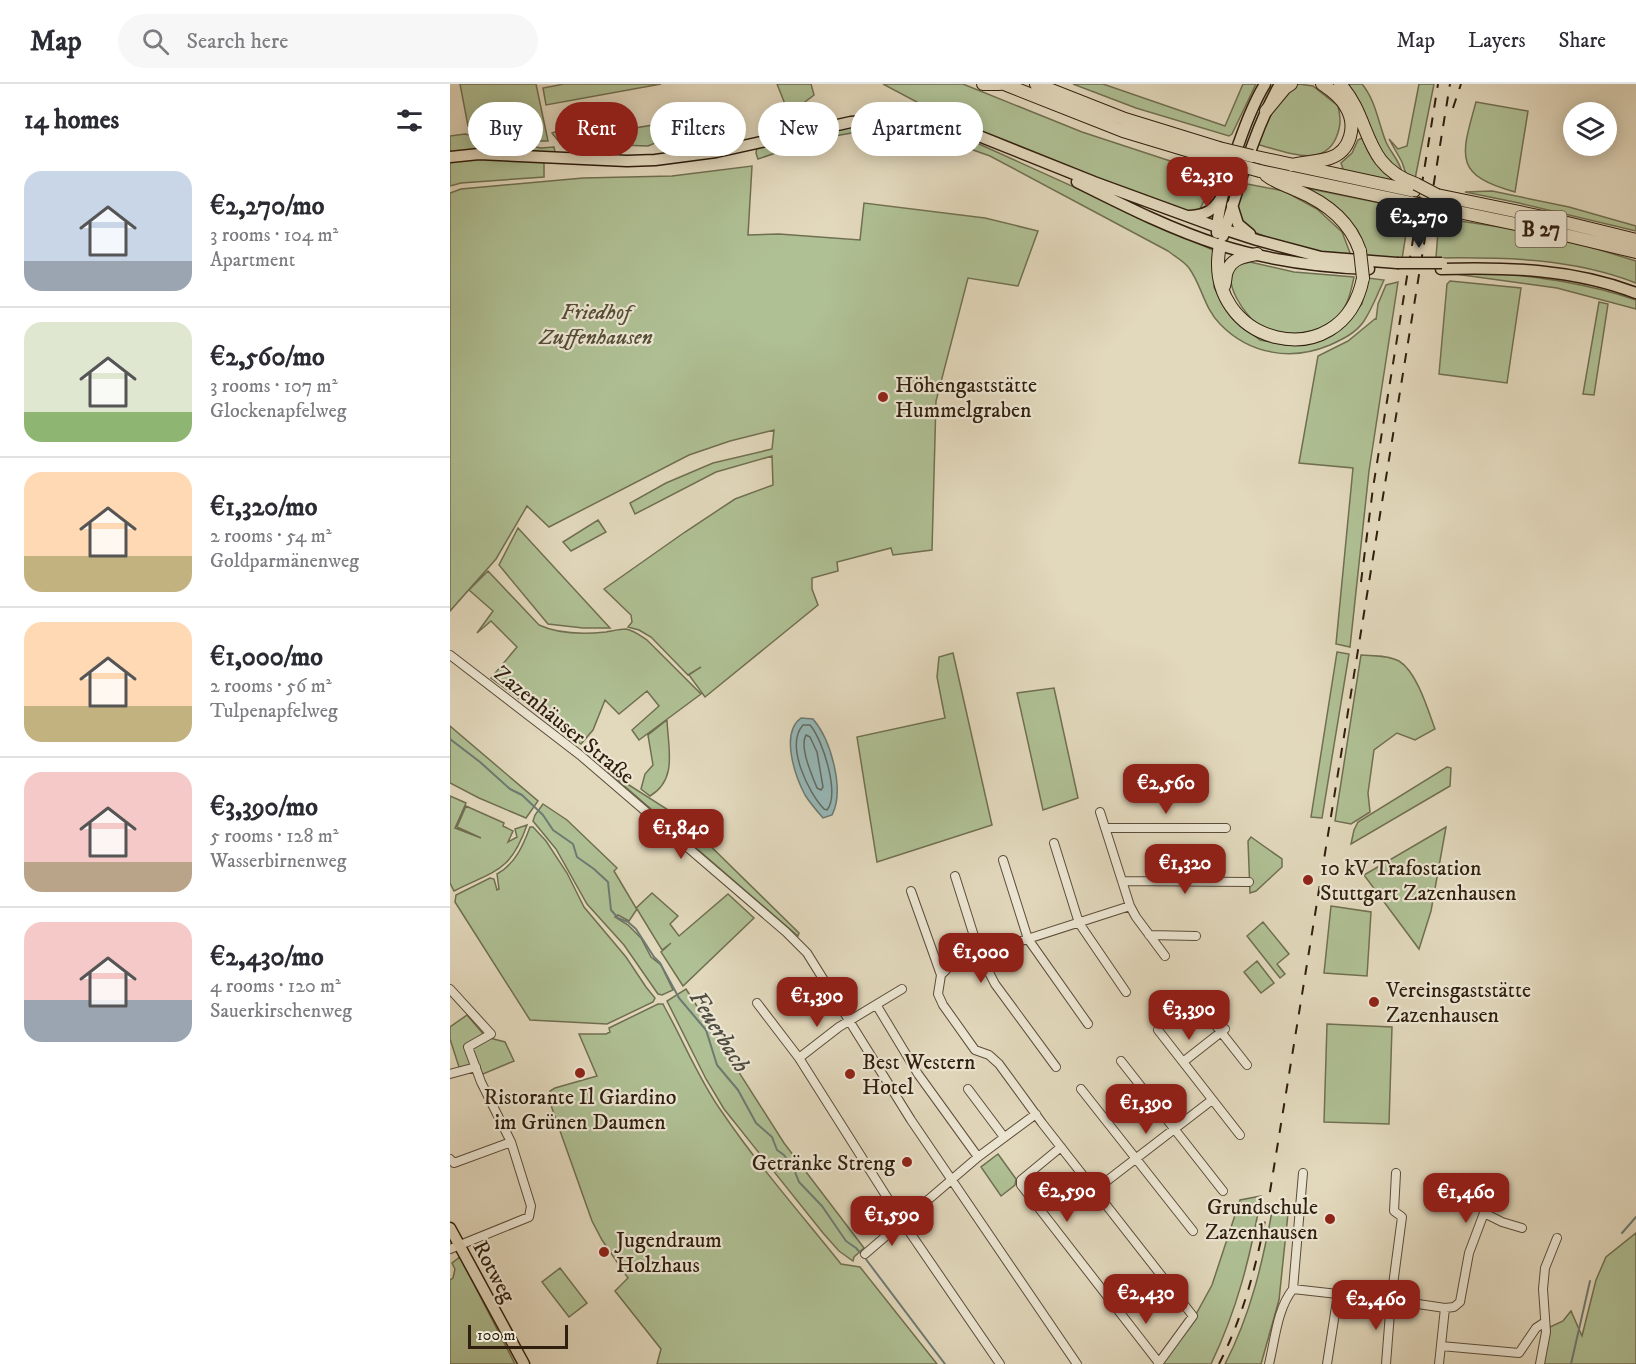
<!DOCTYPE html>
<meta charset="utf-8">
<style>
:root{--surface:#fff;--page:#f7f7f7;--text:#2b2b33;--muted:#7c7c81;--line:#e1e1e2;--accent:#8f2418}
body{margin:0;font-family:"IM FELL DW Pica",serif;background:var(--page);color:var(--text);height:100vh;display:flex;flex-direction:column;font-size:22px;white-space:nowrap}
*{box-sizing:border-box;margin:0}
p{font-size:20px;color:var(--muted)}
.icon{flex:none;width:33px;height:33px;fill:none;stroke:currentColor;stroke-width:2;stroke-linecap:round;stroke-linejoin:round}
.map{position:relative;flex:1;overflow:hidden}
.side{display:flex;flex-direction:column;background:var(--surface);width:450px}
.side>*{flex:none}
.top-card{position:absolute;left:18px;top:18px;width:570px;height:54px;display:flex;gap:12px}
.buttons{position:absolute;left:1113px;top:18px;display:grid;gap:12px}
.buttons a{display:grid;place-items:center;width:54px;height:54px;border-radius:50%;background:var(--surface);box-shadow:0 3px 15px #0003;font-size:30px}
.scale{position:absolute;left:18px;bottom:15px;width:100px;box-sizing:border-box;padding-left:6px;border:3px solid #301e0e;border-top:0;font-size:16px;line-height:21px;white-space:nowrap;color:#301e0e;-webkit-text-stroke:4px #ece6d3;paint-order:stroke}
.price{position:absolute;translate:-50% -51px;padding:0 14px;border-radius:12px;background:var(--accent);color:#fff;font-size:20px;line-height:39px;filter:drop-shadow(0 2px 3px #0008)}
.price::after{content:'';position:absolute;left:50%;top:36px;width:18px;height:14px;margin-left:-9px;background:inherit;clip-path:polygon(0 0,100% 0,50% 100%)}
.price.on{background:#222;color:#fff}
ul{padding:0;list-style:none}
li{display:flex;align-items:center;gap:18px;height:150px;padding:0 24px}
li+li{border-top:2px solid var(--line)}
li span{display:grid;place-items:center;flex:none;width:168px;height:120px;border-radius:18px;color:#555}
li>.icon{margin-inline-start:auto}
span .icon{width:72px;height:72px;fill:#fffc;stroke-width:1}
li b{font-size:26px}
h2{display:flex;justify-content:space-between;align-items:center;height:72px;padding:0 24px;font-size:26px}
.tag{padding:0 21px;border-radius:27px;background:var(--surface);box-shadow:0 3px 15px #0003;font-size:21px;line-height:54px}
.tag.on{background:var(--accent);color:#fff}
header{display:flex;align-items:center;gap:36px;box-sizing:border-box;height:84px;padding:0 30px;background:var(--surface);border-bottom:2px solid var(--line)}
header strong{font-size:28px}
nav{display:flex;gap:33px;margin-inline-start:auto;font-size:21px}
.search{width:420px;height:54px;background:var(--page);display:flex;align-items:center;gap:15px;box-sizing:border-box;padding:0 21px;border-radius:33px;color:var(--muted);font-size:22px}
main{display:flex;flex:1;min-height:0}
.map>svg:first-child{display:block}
.green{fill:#afc094;stroke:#706f51;stroke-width:1.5}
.water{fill:#96b8b7;stroke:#6d7a73;stroke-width:1.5}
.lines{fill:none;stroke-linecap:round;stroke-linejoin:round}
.shore{stroke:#636b62;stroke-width:1.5}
.stream{stroke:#6d7a73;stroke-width:2}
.minor-casing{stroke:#5c4c3a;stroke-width:10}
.major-casing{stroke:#301e0e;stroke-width:13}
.highway-casing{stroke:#301e0e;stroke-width:14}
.minor{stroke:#ece6d3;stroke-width:8}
.major{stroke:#e2d8bc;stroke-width:10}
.highway{stroke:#e2d8bc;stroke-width:12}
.rail{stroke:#301e0e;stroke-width:2;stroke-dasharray:10 10;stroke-linecap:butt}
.major-bridge-casing{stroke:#301e0e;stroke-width:13;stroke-linecap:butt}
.highway-bridge-casing{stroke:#301e0e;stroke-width:14;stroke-linecap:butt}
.major-bridge{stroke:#e2d8bc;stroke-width:10}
.highway-bridge{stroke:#e2d8bc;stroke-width:12}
.poi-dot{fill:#8f2418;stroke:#ece6d3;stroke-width:2}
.labels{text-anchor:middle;stroke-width:4.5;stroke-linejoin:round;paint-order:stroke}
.shield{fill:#ece6d3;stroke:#685a49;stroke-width:1.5}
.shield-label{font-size:21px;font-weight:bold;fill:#301e0e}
.park-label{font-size:22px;font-style:italic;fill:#564f36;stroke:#ece6d3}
.poi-label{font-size:22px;fill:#301e0e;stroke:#ece6d3;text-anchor:start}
.street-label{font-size:22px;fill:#301e0e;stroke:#ece6d3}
.water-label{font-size:24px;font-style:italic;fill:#4f4c41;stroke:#ece6d3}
</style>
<header>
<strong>Map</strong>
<div class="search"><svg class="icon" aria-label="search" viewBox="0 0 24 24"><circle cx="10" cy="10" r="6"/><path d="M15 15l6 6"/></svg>Search here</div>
<nav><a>Map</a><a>Layers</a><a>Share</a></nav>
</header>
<main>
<section class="side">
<h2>14 homes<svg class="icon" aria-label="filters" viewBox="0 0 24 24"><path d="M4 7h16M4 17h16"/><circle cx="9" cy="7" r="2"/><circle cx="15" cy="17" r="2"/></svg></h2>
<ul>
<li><span style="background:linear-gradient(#c9d6e8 75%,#9aa5b1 0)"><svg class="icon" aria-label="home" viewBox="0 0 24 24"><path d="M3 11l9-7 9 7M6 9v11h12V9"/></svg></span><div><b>€2,270/mo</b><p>3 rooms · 104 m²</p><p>Apartment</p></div></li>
<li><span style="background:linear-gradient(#dfe7d0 75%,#8fb573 0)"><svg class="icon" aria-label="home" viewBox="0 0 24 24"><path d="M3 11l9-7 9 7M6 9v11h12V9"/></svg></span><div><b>€2,560/mo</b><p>3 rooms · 107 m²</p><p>Glockenapfelweg</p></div></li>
<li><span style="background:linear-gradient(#ffd9b3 70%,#c2b280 0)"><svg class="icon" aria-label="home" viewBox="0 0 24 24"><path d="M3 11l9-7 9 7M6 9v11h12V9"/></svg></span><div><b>€1,320/mo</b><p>2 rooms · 54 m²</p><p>Goldparmänenweg</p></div></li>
<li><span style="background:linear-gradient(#ffd9b3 70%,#c2b280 0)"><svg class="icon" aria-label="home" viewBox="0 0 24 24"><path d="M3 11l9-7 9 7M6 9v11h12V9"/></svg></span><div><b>€1,000/mo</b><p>2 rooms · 56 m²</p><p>Tulpenapfelweg</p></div></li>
<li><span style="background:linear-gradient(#f6c9c9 75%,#b9a48a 0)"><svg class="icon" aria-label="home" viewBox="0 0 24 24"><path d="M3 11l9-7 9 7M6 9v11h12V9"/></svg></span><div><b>€3,390/mo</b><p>5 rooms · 128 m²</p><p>Wasserbirnenweg</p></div></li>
<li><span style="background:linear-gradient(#f6c9c9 65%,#9aa5b1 0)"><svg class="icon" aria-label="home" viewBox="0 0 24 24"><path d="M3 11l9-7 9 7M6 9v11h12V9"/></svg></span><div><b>€2,430/mo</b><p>4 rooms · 120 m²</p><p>Sauerkirschenweg</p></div></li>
</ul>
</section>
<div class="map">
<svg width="1186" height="1280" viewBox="0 0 1186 1280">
<rect width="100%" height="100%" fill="#e2d8bc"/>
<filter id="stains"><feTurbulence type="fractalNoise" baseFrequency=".00333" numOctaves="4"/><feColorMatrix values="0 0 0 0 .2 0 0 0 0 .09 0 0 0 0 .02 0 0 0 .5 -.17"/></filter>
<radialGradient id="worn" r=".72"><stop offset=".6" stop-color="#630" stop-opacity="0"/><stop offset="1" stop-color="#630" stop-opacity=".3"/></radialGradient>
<path class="green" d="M10 0H86L98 57H83L18 42Z
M114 0H211L96 21 93 4Z
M327 0H361L364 11 334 34 335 20Z
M433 0H513L632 48 766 92 749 127 735 128 476 34 467 18Z
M623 0H653L775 42 793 0H806L782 50 779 52 686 24Z
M849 0 863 2 888 22C891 35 891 42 886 54 872 86 831 66 806 60 813 41 827 6 849 0Z
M893 0H912C926 17 928 38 936 58 941 69 949 76 952 88L935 75Z
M969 0H984L965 95 956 90 952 78 939 55 948 65 957 62Z
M1026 18 1078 27 1065 108C1003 91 1011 72 1026 18Z
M216 39 215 55 198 62 110 59 102 49 107 47 122 54Z
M434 39 472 40 518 55 763 166 764 203 772 220 783 235 810 256 836 261 865 258 889 244 912 220 918 194 934 196C928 209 922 225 914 237 906 249 893 255 880 261 842 277 800 271 770 240 754 224 752 202 739 184 734 177 724 172 718 167L540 72 475 49 419 46 367 55 308 75 306 69 307 63 381 45Z
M15 50 91 64 104 63 105 68 21 66 0 69V52Z
M914 53 944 96 946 98 894 88 891 79 902 69 908 56Z
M29 74 94 78V93L11 99 0 102V77Z
M302 82 298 151 329 150 410 156 414 119 535 134 588 147 568 202 518 194 486 317 482 466 443 471 441 464 387 478 388 487 362 494V505L368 521 255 613 239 591 251 583 238 591 201 553 189 546 178 543 182 538 181 531 154 505 235 448 285 415 323 401 322 372 266 388 185 430 180 419 216 399 263 379 322 365 324 346 280 357 239 371 99 443 77 422 46 475 0 527V109L11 105 133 94 222 92Z
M792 99 834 107 867 125 892 148 902 174C865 170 827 159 793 143L785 123Z
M856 104 960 125 952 175 917 174 908 148 882 121Z
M1042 107 1119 123 1186 142V147L1069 119 1015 108Z
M989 134 1064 145 1121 157 1186 177V199C1122 174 1054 173 986 174Z
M800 178 844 188 904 193C901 207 898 222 888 232 868 251 833 255 809 241 796 233 769 196 787 182 790 180 797 179 800 178Z
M1041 188C1093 194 1137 199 1186 216V225L1107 204 1005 190Z
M1000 197 1071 204 1057 299 989 290 997 200Z
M948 198 919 387 900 563 886 560 903 384 849 379 868 272 898 257 926 234V236L928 220 936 201Z
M1149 218 1158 220 1144 311 1133 310Z
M148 436 156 448 121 467 113 458Z
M68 444 160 544H133L98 540 49 481Z
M38 487 89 541C108 550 136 550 156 548 162 547 170 545 176 545 183 546 191 552 197 556L251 610 189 656 182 646 209 622 197 607 169 630 155 616 143 646 131 660 41 594 67 563 41 537 27 549 43 527 19 506Z
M887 568 899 570 872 734 861 733Z
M503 569 542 741 427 778 407 653 495 634 487 593 489 573Z
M911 571C923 572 938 571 949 577 967 588 978 626 985 645L965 656 947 649 924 666 918 709 920 728 901 740 885 737Z
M604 604 628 714 593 726 567 609Z
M217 636C218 665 228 695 200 712L191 705 195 690 203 681 198 651Z
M0 642 88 717 76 734 29 714 0 699Z
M997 683 1001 684 1000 702 901 760 904 746 908 738Z
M157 687 234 736 349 849 348 852Z
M0 712 16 719 5 744 31 754 7 743 16 722 54 739 53 742 63 747 58 758 67 753 65 745 77 741C60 789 45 786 4 807L0 799Z
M93 720 117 736 167 784 164 787 186 824 202 809 228 832 220 840 229 852 278 810 304 834 233 902 211 868 221 859 212 866 187 825 179 837 168 831 165 833 178 841 191 854 201 873 211 881 223 906 212 911 208 910 174 861 137 820 106 765 83 737 85 731Z
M80 743H83L96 757 117 789 134 823 176 873 196 903 205 914 203 918 157 940 80 936 5 818 6 811 40 794 44 795 47 806 49 805 47 790C65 780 73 762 80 743Z
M996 743 981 827 969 865 914 791Z
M801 753 832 775V783L806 807 800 809 798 757Z
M881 822 921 828 917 892 874 889Z
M813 838 839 870 827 880 835 890 830 894 797 852Z
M807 877 824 899 811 909 794 888Z
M236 905 334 1059 414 1164 404 1173 403 1177 389 1167 373 1149 274 1025 256 995 217 917Z
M208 920H213L215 924C234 958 249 996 272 1028 308 1081 351 1130 391 1180L410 1183 487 1280H207L211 1265 165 1207 178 1194 152 1156 142 1137 98 1013 100 1007 105 1004 147 992 129 950H156L160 948 159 944Z
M17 931 36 953 55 958 64 977 33 990 17 983H9L0 955V943Z
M877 940 942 943 939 1040 874 1038Z
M548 1070 566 1095 565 1101 551 1112 531 1083Z
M811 1112C801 1171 787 1226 761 1280H711L739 1243 762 1201 790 1116Z
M839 1120 829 1216 811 1280H775C801 1230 813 1177 823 1122Z
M1186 1149V1280H1093L1100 1243 1113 1237 1121 1227 1132 1252 1146 1196 1156 1173Z
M10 1173 65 1280H0V1196L3 1194 5 1185 2 1179Z
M110 1184 137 1219 119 1233 92 1198Z"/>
<path class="water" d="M351 634 363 635C381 656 395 706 382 731L373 734C367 727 360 719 355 711 345 692 330 649 351 634Z"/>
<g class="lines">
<path class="shore" d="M353 641H360C373 656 390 710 377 726L374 725C358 708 335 661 353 641Z
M356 651 360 653 367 668 373 703 371 706 367 704C362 691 349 663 356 651Z"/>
<path class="stream" d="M0 655 30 678 60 705 72 711 93 731 103 746 123 760 127 773 144 785 158 798 161 826 168 834 178 838 186 845 204 873 210 879 229 914 256 946 267 981 288 1006 306 1039 322 1053 327 1066 334 1071 343 1083 349 1098 372 1122 396 1157 406 1164 415 1174 495 1280
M1172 1149 1186 1133
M1121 1280 1140 1197"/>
<defs>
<path id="minor" d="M0 571 130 671 336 848 357 869 461 1036 627 1280
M650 728 680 822 686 833 715 872
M655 744H776
M604 759 629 839 676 908
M553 776 578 855 638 940
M505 792 530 871 545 900 606 983
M672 797 799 798
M461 807 491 891
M680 822 509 877 502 880 491 891 488 910 493 921 525 966 539 971 549 980 592 1039 743 1232 708 1280
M699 851 746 852
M0 905 41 950 18 963 31 998 61 1058 81 1122 79 1133 0 1165
M745 915 797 981
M307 919 349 974 452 1137 550 1280
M427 922 468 990 528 1073
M708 946 790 1051
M349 974 389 943 452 905
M671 977 773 1107
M733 978 775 945
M0 990 26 983
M518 1005 554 1053
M631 1005 743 1147
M611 1063 571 1096V1101L709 1279
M0 1075 4 1079 61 1058
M645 1106 762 1016
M415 1170 528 1073 586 1030
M843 1205 941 1216 995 1224 1004 1223 1010 1218 1019 1169 1034 1129 1052 1138 1072 1144
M843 1205 853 1089
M991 1262 1069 1269 1086 1244 1095 1238
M819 1280C825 1256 827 1225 843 1205
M877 1280 888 1210
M936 1280 941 1216 952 1133 944 1127 946 1089
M989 1280 995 1224
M1090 1280 1096 1248 1093 1205 1095 1184 1107 1154"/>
<path id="major" d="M0 73 29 70 177 77 205 76 266 68 401 38 455 34 498 42 524 50 644 98 767 143 807 156 871 173 947 179
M627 98C673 121 720 145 770 161 817 176 870 183 919 185
M782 121 788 140 800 150
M740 132C755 131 763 127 771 114
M767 149C767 115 797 29 815 0
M773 152C790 100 803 48 830 0
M991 185C1057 183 1123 185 1186 209
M0 1144 74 1280"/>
<path id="highway" d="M533 0H550
M554 0 673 47 766 75
M586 0 675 35 769 64
M890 0C923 37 911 81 966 100
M816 27 835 4 841 0
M802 72 964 107
M842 81C854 78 868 78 880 74 901 67 907 41 896 23 891 13 881 6 872 0
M810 87 962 119
M816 91C826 99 835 101 846 106 875 118 900 137 910 167
M987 111 1093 133 1186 156
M994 125 1090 145 1186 168
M770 161C750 261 893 296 913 194
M774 202C776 196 775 192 777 187 782 174 795 172 807 170"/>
</defs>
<use href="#minor" class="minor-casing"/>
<use href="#major" class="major-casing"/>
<use href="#highway" class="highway-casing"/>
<use href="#minor" class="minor"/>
<use href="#major" class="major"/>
<use href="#highway" class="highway"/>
<path class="rail" d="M1003 24 1011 0
M911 498 923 404 988 0
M769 1280C794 1231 807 1179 817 1126L1000 0"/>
<defs>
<path id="major-bridge" d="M947 179H992"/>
<path id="highway-bridge" d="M769 64 802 72
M766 75 810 87
M966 100 987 111
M962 119 994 125
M910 167 913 194"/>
</defs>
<use href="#major-bridge" class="major-bridge-casing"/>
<use href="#highway-bridge" class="highway-bridge-casing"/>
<use href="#major-bridge" class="major-bridge"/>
<use href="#highway-bridge" class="highway-bridge"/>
</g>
<g class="poi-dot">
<circle cx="433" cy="313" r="6"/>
<circle cx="858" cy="796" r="6"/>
<circle cx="924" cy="918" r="6"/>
<circle cx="130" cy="989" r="6"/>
<circle cx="400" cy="990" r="6"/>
<circle cx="457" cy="1078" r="6"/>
<circle cx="880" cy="1135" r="6"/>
<circle cx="154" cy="1168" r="6"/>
</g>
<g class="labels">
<rect class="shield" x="1065.5" y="127" width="51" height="36" rx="4.5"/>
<g class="shield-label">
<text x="1091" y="152">B 27</text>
</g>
<g class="park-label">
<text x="146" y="235">Friedhof<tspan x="146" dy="25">Zuffenhausen</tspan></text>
</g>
<g class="poi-label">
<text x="445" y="308">Höhengaststätte<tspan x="445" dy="25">Hummelgraben</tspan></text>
<text x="870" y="791">10 kV Trafostation<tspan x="870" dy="25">Stuttgart Zazenhausen</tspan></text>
<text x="936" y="913">Vereinsgaststätte<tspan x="936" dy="25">Zazenhausen</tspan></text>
<text x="412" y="985">Best Western<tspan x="412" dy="25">Hotel</tspan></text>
<text x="130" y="1020" text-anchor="middle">Ristorante Il Giardino<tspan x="130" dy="25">im Grünen Daumen</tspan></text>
<text x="445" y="1086" text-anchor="end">Getränke Streng</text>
<text x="868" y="1130" text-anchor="end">Grundschule<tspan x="868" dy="25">Zazenhausen</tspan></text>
<text x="166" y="1163">Jugendraum<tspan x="166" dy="25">Holzhaus</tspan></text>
</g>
<g class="street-label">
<text transform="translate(115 640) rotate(39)" y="8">Zazenhäuser Straße</text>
<text transform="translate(45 1187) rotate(62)" y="8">Rotweg</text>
</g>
<g class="water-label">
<text transform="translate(270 947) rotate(58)" y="8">Feuerbach</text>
</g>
</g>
<rect width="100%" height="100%" filter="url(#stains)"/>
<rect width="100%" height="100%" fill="url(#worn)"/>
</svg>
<div class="buttons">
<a><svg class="icon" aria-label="layers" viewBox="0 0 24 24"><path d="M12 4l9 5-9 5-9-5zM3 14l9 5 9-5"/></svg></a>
</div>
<div class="scale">100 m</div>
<b class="price" style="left:757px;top:124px">€2,310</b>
<b class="price on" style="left:969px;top:165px">€2,270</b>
<b class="price" style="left:716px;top:731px">€2,560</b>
<b class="price" style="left:231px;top:776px">€1,840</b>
<b class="price" style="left:735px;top:811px">€1,320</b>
<b class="price" style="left:531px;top:900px">€1,000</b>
<b class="price" style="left:367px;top:944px">€1,390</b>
<b class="price" style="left:739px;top:957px">€3,390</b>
<b class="price" style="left:696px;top:1051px">€1,390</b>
<b class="price" style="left:617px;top:1139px">€2,590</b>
<b class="price" style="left:1016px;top:1140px">€1,460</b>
<b class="price" style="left:442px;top:1163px">€1,590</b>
<b class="price" style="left:696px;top:1241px">€2,430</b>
<b class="price" style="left:926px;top:1247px">€2,460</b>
<div class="top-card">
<a class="tag">Buy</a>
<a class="tag on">Rent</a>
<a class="tag">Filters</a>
<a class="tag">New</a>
<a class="tag">Apartment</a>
</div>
</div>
</main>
